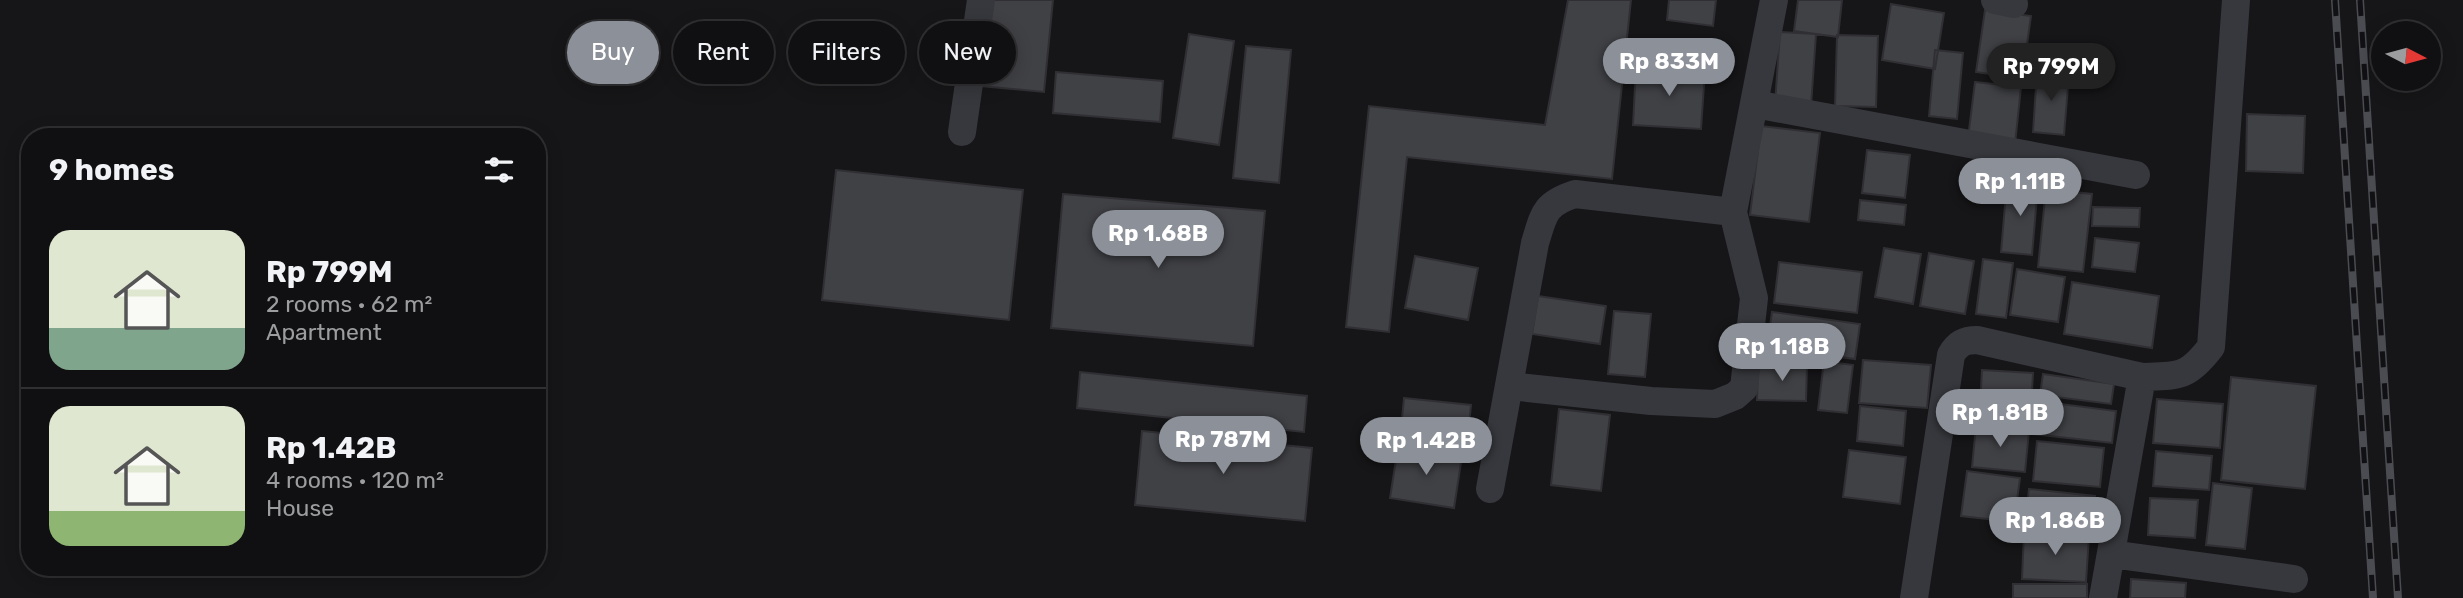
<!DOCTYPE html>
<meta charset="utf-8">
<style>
:root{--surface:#101012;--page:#1e1e20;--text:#f1f3f6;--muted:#9c9d9f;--line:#303032;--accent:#8c9099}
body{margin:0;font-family:Rubik,sans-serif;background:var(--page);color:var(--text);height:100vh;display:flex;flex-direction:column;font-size:26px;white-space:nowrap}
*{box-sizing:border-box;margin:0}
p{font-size:23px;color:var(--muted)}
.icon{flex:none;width:38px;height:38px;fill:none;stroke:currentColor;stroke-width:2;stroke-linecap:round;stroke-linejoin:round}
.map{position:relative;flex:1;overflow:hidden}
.drawer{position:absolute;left:21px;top:128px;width:525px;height:448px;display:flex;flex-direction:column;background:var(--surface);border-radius:28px;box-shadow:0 4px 18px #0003,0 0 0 2px var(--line)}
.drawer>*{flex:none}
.top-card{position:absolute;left:567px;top:21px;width:665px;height:63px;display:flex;gap:14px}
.needle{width:46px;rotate:96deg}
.tools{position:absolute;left:2371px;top:21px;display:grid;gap:14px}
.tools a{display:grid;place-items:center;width:70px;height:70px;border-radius:50%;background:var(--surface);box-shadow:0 4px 18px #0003,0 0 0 2px var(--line);font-size:35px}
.price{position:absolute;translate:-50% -60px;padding:0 16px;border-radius:24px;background:var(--accent);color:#fff;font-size:23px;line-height:46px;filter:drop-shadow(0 2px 4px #0008)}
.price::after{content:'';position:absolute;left:50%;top:42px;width:21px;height:16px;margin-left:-10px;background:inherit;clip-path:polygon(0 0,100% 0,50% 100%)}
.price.on{background:#222;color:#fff}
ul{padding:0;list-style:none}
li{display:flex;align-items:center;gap:21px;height:175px;padding:0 28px}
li+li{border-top:2px solid var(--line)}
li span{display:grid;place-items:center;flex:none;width:196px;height:140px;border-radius:21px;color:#555}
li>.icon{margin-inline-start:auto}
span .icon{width:84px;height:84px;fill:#fffc;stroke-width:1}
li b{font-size:30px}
h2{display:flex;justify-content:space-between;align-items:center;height:84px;padding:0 28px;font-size:30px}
.pill{padding:0 24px;border-radius:32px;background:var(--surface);box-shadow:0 4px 18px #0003,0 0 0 2px var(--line);font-size:24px;line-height:63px}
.pill.on{background:var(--accent);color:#fff}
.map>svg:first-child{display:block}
.building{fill:#404145;stroke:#303034;stroke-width:2}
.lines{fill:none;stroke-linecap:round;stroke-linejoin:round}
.minor{stroke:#37383d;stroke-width:28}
.rail-casing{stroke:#4a4c52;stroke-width:8}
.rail{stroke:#111113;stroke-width:5;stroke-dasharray:16;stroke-linecap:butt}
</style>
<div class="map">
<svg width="2463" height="598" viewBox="0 0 2463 598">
<rect width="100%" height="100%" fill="#161618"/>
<path class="building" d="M990 0H1053L1044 92 981 86Z
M1568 0H1631L1612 179 1407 157 1389 332 1346 327 1369 106 1545 125Z
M1669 0H1716L1713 26 1667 20Z
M1798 0H1842L1838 37 1794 31Z
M1891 4 1944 13 1935 69 1882 60Z
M1985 10 2031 16 2022 79 1976 72Z
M1780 32 1816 34 1811 106 1775 104Z
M1189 34 1234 41 1219 145 1173 138Z
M1837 35 1878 36 1876 107 1835 106Z
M1246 46 1291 50 1279 183 1233 178Z
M1935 50 1963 53 1957 119 1929 116Z
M1636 67 1705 70 1701 129 1633 125Z
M2037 71 2069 74 2064 135 2033 132Z
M1056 72 1163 81 1160 122 1053 113Z
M1975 82 2021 87 2015 144 1968 138Z
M2247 114 2305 116 2303 173 2246 171Z
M1761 126 1820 133 1809 222 1750 215Z
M1867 150 1910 155 1905 198 1862 193Z
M836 170 1023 190 1009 320 822 300Z
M2007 182 2038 185 2032 255 2001 252Z
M2046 189 2092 194 2083 272 2038 267Z
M1063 194 1265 211 1253 346 1051 328Z
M1860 200 1906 205 1904 225 1858 220Z
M2093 207 2140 208 2139 227 2092 226Z
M2095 238 2139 243 2135 272 2092 267Z
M1884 248 1921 254 1913 304 1875 297Z
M1929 253 1974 261 1965 314 1920 306Z
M1415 256 1478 268 1468 320 1405 308Z
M1983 259 2013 263 2006 318 1976 314Z
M1779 262 1862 272 1857 313 1774 303Z
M2017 269 2065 277 2058 322 2010 315Z
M2072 282 2159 296 2152 348 2064 334Z
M1538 296 1606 306 1600 344 1532 334Z
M1614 311 1651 314 1645 377 1608 374Z
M1772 312 1860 324 1855 359 1767 347Z
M1863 360 1931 365 1927 408 1859 403Z
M1824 361 1853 365 1847 413 1818 410Z
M1758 364 1807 366 1806 401 1757 400Z
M1982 370 2033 373 2030 429 1979 426Z
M1080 372 1307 396 1304 432 1077 408Z
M2043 374 2114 384 2111 404 2040 395Z
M2231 377 2316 386 2305 489 2221 480Z
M1404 398 1471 405 1467 446 1400 439Z
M2157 399 2223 404 2220 448 2153 443Z
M2037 401 2116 411 2112 443 2033 434Z
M1860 406 1906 411 1903 446 1857 441Z
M1559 409 1610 415 1601 491 1551 485Z
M1976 426 2029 431 2025 472 1972 467Z
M1142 431 1312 448 1305 521 1135 505Z
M2037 441 2104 448 2100 487 2033 481Z
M1398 447 1462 456 1454 508 1390 498Z
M1849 450 1906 457 1900 504 1843 497Z
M2156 451 2212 456 2209 490 2153 486Z
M1967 471 2020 478 2014 522 1961 516Z
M2213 483 2252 488 2245 549 2206 545Z
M2029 489 2095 496 2091 530 2025 523Z
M2150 498 2198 500 2195 538 2148 535Z
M2024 532 2089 536 2086 582 2022 579Z
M2131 579 2186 583 2185 598H2130Z
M2013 584H2087V598H2013Z"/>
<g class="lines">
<path class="minor" d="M1995 0 2014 4
M1755 104 2136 175
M962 132 981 0
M1509 386 1651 401 1715 404 1735 396 1744 388 1754 298 1733 212 1774 0
M1490 489 1535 243C1544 214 1544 204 1575 194L1733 212
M2111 554 2294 579
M1914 598 1951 355C1957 344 1964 340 1977 340L2142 377
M2103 598 2142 377C2179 376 2187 378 2211 347L2236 0"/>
<defs>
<path id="rail" d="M2335 0 2373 598
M2360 0 2398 598"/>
</defs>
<use href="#rail" class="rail-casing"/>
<use href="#rail" class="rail"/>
</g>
</svg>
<div class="tools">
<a><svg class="needle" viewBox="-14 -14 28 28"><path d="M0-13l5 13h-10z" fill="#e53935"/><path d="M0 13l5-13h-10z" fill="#9c9d9f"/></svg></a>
</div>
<b class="price" style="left:1669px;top:98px">Rp 833M</b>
<b class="price on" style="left:2051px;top:103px">Rp 799M</b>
<b class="price" style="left:2020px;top:218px">Rp 1.11B</b>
<b class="price" style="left:1158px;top:270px">Rp 1.68B</b>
<b class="price" style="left:1782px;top:383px">Rp 1.18B</b>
<b class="price" style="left:2000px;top:449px">Rp 1.81B</b>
<b class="price" style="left:1223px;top:476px">Rp 787M</b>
<b class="price" style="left:1426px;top:477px">Rp 1.42B</b>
<b class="price" style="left:2055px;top:557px">Rp 1.86B</b>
<div class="top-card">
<a class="pill on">Buy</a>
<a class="pill">Rent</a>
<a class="pill">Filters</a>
<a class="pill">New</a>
</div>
<section class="drawer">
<h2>9 homes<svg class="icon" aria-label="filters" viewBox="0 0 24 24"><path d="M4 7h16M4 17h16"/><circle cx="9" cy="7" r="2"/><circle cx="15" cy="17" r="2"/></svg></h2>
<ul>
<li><span style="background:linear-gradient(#dfe7d0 70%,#7fa58c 0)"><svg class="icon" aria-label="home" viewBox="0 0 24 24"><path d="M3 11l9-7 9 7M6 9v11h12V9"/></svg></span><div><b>Rp 799M</b><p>2 rooms · 62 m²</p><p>Apartment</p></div></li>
<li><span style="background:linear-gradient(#dfe7d0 75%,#8fb573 0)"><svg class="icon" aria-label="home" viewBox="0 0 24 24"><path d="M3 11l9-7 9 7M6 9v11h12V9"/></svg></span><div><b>Rp 1.42B</b><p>4 rooms · 120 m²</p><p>House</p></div></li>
</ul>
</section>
</div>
